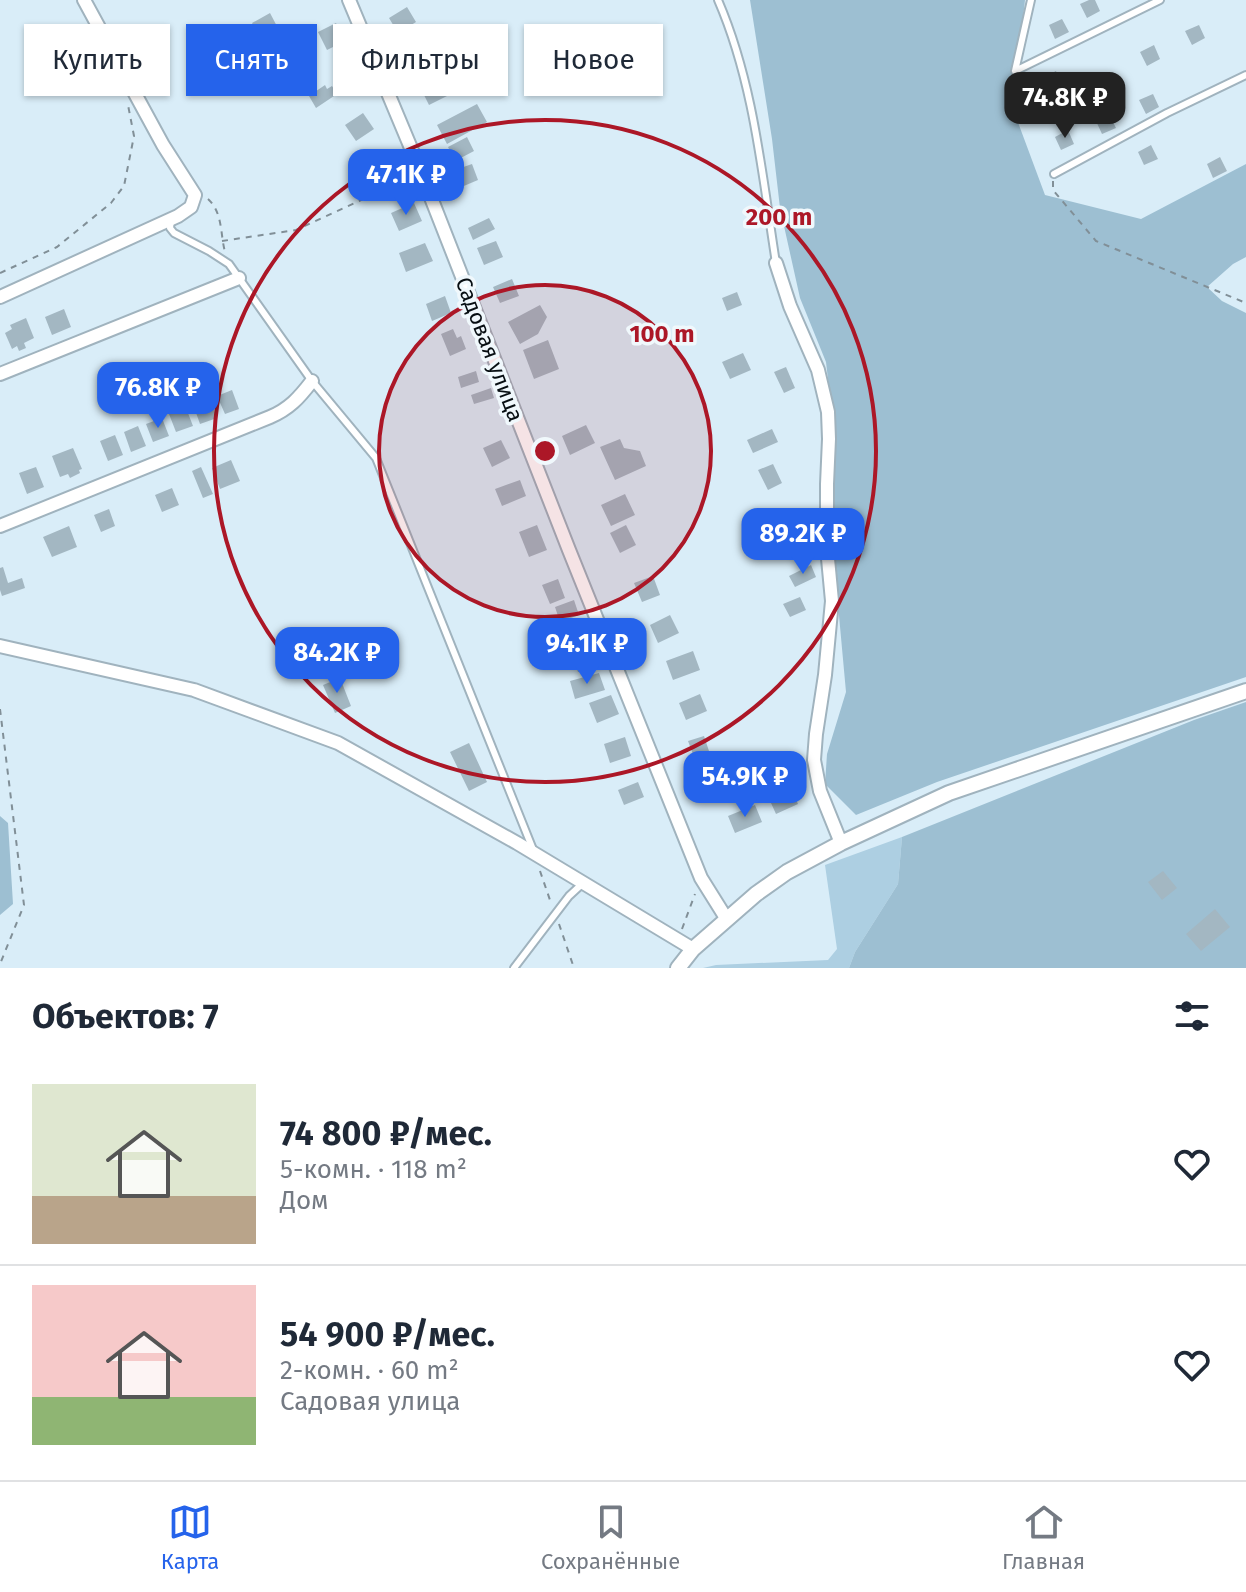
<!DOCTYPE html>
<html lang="ru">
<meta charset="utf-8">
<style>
:root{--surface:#fff;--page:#f2f2f3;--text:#1f2937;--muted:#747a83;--line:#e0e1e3;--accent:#2563eb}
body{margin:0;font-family:"Fira Sans",sans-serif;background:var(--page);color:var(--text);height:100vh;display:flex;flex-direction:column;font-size:30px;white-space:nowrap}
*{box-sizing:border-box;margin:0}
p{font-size:26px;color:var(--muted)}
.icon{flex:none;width:44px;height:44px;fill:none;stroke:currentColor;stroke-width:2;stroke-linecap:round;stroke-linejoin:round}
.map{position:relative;height:968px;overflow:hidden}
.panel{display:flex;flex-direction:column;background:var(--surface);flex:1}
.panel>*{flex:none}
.top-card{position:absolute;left:24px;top:24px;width:800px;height:72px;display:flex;gap:16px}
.price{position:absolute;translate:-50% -68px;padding:0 18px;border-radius:16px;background:var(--accent);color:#fff;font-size:26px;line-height:52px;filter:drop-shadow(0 2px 4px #0008)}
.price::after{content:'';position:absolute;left:50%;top:48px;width:24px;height:18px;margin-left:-12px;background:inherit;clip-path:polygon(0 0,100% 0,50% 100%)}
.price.on{background:#222;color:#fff}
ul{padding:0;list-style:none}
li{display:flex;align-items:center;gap:24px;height:200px;padding:0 32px}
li+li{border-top:2px solid var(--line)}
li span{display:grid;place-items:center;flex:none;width:224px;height:160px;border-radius:0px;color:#555}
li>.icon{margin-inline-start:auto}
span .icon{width:96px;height:96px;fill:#fffc;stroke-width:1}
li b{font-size:34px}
h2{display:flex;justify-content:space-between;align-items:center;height:96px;padding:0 32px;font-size:34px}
.chip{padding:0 28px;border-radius:0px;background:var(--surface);box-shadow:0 2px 6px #0004;font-size:28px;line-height:72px}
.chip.on{background:var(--accent);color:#fff}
.menu{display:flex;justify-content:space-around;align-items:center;height:112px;border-top:2px solid var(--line);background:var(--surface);font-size:22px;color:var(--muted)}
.menu a{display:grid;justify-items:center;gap:4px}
.menu .on{color:var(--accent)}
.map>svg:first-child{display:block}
.green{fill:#adcfe2}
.forest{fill:#9dbfd2}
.building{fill:#a3b7c2}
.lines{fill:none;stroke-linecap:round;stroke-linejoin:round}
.service-casing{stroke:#a0b3be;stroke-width:10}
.minor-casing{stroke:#a0b3be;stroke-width:16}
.tertiary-casing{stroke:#a0b3be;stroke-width:18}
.path{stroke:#818f97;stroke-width:2;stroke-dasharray:6 6;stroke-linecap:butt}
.service{stroke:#fff;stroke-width:6}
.minor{stroke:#fff;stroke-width:12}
.tertiary{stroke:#fff;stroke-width:14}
.ring{fill:none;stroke:#ac1727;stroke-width:4}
.labels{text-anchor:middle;stroke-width:7;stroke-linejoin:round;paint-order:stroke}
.street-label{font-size:22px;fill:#070e12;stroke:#f0f8fc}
.centre{fill:#ac1727;stroke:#f0f8fc;stroke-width:4}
.ring-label{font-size:24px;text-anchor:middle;font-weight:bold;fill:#ac1727;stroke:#f0f8fc;stroke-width:7;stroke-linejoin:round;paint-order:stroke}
</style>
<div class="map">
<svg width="1246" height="968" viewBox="0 0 1246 968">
<rect width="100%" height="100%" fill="#d9edf8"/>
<path class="green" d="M902 837 898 884 855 952 849 968H703L716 965 828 960 837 949 825 865Z"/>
<path class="forest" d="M750 0H1025L1013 109 1045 195 1141 219 1246 164V257L1233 264 1207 287 1222 301 1246 313V677L937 782 856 815 825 784 827 754 846 692 834 561 835 440 826 362 800 298 780 208 772 139Z
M1246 702V968H849L855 952 898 884 902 837 1194 720Z
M0 816 8 823 13 904 0 915Z"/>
<path class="building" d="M1089 0H1095L1100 11 1087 18 1080 4Z
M407 7 416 22 398 33 389 18Z
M270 13 280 32 262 41 252 23Z
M1062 19 1069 32 1055 39 1049 25Z
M336 23 345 41 327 50 318 32Z
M1199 25 1205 38 1192 45 1185 31Z
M420 42 428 59 405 70 397 53Z
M1154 45 1160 59 1147 66 1140 52Z
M1056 71 1062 85 1049 91 1042 78Z
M441 74 451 94 429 105 419 85Z
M325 85 327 89 332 86 337 94 316 108 309 96Z
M1153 94 1159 107 1146 114 1139 100Z
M477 104 487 122 447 144 437 125Z
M363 113 374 129 356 141 345 125Z
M1109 114 1116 128 1102 134 1096 121Z
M1068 130 1074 144 1061 150 1055 137Z
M467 137 474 151 455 161 448 147Z
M1151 145 1158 159 1144 165 1138 152Z
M390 156 400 176 379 186 369 165Z
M1220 157 1227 171 1213 178 1207 164Z
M472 164 478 180 459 188 452 171Z
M414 203 422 221 399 231 391 213Z
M489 218 495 229 473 240 468 228Z
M496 241 503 257 484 265 477 248Z
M425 243 433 261 406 272 399 253Z
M512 279 519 296 500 303 493 287Z
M737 292 742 305 727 311 722 298Z
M445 296 451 313 432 321 426 304Z
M540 305 547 317 538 334 520 344 508 322Z
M64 309 71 327 52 335 45 317Z
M26 318 34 338 24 343 26 348 19 351 17 346 12 349 5 333 12 329 10 325Z
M453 329 457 338 461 336 466 349 450 356 441 334Z
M548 340 559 369 534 379 523 350Z
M743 353 751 370 730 379 722 362Z
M786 367 795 388 784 393 774 372Z
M476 371 479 382 461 388 458 377Z
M491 388 494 398 474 404 471 395Z
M232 390 239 409 225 414 217 396Z
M210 401 217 418 200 424 194 407Z
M186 408 193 426 176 432 169 414Z
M162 418 169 436 153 442 146 424Z
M586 425 595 443 570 455 562 436Z
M138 426 146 446 131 452 124 432Z
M772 429 778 442 753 453 747 440Z
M115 435 123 455 108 461 100 441Z
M620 439 624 448 640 451 646 466 615 480 600 447Z
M501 440 510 458 492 467 483 448Z
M73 448 82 469 79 470 80 473 70 478 68 474 60 477 52 456Z
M231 460 240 481 220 489 212 468Z
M773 464 782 483 768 490 758 470Z
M36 467 44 487 27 494 19 473Z
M201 467 213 494 203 498 192 471Z
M520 480 526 496 502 506 495 489Z
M172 488 179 505 162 512 155 495Z
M625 494 635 515 611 526 601 505Z
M109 509 115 526 101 532 94 515Z
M796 519 805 536 787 547 776 530Z
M537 525 547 550 529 557 519 532Z
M626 525 636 545 620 553 610 533Z
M69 526 77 547 52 557 43 537Z
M811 565 816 577 795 587 789 576Z
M3 567 8 583 22 578 25 588 2 596 0 590V568Z
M653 576 660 595 642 602 634 583Z
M558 579 565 598 550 604 542 585Z
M800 597 806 610 790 617 783 604Z
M574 600 579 615 560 622 555 607Z
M670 615 679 633 658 643 650 625Z
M582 634 586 647 568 653 564 640Z
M693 651 700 670 673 680 666 661Z
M588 655 592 668 578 672 574 659Z
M599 673 605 690 575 699 570 681Z
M340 678 351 706 335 713 323 685Z
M700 694 707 711 686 720 679 703Z
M611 695 619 714 597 723 589 703Z
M704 736 709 751 694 757 688 741Z
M625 737 631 756 610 763 604 744Z
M469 743 487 782 469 791 450 752Z
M773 759 777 770 762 775 759 764Z
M707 761 711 771 693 776 690 767Z
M638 782 644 797 624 805 618 790Z
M788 782 798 804 776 814 766 792Z
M755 805 762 822 735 833 728 816Z
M1163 871 1177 888 1162 900 1148 882Z
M1215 909 1230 927 1201 951 1186 934Z"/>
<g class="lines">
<defs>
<path id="service" d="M718 0C754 83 762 175 776 263
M1015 71 1160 0
M1015 71 1031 0
M1054 174 1167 113 1246 75
M171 220 170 228 174 233 209 251 229 264 312 381 376 458 534 852
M514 968 569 896 582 884"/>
<path id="minor" d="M349 0 421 172 569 550 701 878 726 918
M776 263 790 306 818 370 828 412 829 439 827 484V548L832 601 825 675 816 734 814 760 820 791 841 843
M0 297 178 216 191 207 195 195 163 145 84 0
M0 374 239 278
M0 526 270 417C289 409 299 398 312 381
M0 646 194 690 338 743 517 843 693 949"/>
<path id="tertiary" d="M678 968 693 949 756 894 787 872 841 843 949 793 1246 691"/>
</defs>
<use href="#service" class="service-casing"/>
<use href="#minor" class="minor-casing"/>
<use href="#tertiary" class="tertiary-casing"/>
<path class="path" d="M1053 181V190L1096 241 1246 303
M208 199C223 213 220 233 225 252
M222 241 296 230 409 178
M0 273 57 247 111 203 124 186 134 136 128 105
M0 709 24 905 0 964
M540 871 551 903
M559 924 574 968
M682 929 695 894"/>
<use href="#service" class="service"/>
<use href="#minor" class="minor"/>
<use href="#tertiary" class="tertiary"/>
</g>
<circle cx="545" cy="451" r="166" fill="#ac1727" fill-opacity=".12"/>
<g class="ring">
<circle cx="545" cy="451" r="166"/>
<circle cx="545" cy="451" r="331"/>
</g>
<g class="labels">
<g class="street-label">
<text transform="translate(490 349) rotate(69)" y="8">Садовая улица</text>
</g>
</g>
<circle cx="545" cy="451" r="12" class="centre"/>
<g class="ring-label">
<text x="779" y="225">200 m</text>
<text x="662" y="342">100 m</text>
</g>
</svg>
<b class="price on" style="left:1065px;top:140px">74.8K ₽</b>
<b class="price" style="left:406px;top:217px">47.1K ₽</b>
<b class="price" style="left:158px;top:430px">76.8K ₽</b>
<b class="price" style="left:803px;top:576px">89.2K ₽</b>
<b class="price" style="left:587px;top:686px">94.1K ₽</b>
<b class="price" style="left:337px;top:695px">84.2K ₽</b>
<b class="price" style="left:745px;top:819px">54.9K ₽</b>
<div class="top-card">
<a class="chip">Купить</a>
<a class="chip on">Снять</a>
<a class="chip">Фильтры</a>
<a class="chip">Новое</a>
</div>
</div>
<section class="panel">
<h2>Объектов: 7<svg class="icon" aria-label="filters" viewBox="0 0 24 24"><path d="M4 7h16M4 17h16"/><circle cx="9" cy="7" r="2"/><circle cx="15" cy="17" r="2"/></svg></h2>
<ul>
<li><span style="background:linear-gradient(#dfe7d0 70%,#b9a48a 0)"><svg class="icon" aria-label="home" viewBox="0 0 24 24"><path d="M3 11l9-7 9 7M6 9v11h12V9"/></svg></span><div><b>74 800 ₽/мес.</b><p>5-комн. · 118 m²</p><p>Дом</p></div><svg class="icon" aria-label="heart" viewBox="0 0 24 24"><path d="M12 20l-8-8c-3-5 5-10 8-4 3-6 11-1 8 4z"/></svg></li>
<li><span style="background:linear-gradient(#f6c9c9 70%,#8fb573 0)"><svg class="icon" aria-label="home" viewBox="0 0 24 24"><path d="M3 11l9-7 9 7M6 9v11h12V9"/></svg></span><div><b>54 900 ₽/мес.</b><p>2-комн. · 60 m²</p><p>Садовая улица</p></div><svg class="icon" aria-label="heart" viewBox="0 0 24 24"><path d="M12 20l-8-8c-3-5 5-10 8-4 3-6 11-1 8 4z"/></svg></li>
</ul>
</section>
<nav class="menu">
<a class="on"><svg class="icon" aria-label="map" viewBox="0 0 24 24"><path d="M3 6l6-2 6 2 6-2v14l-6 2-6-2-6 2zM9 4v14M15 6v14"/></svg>Карта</a>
<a><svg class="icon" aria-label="saved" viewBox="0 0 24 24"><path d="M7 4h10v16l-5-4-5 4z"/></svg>Сохранённые</a>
<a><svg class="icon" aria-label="home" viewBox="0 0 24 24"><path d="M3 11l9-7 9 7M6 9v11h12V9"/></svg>Главная</a>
</nav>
